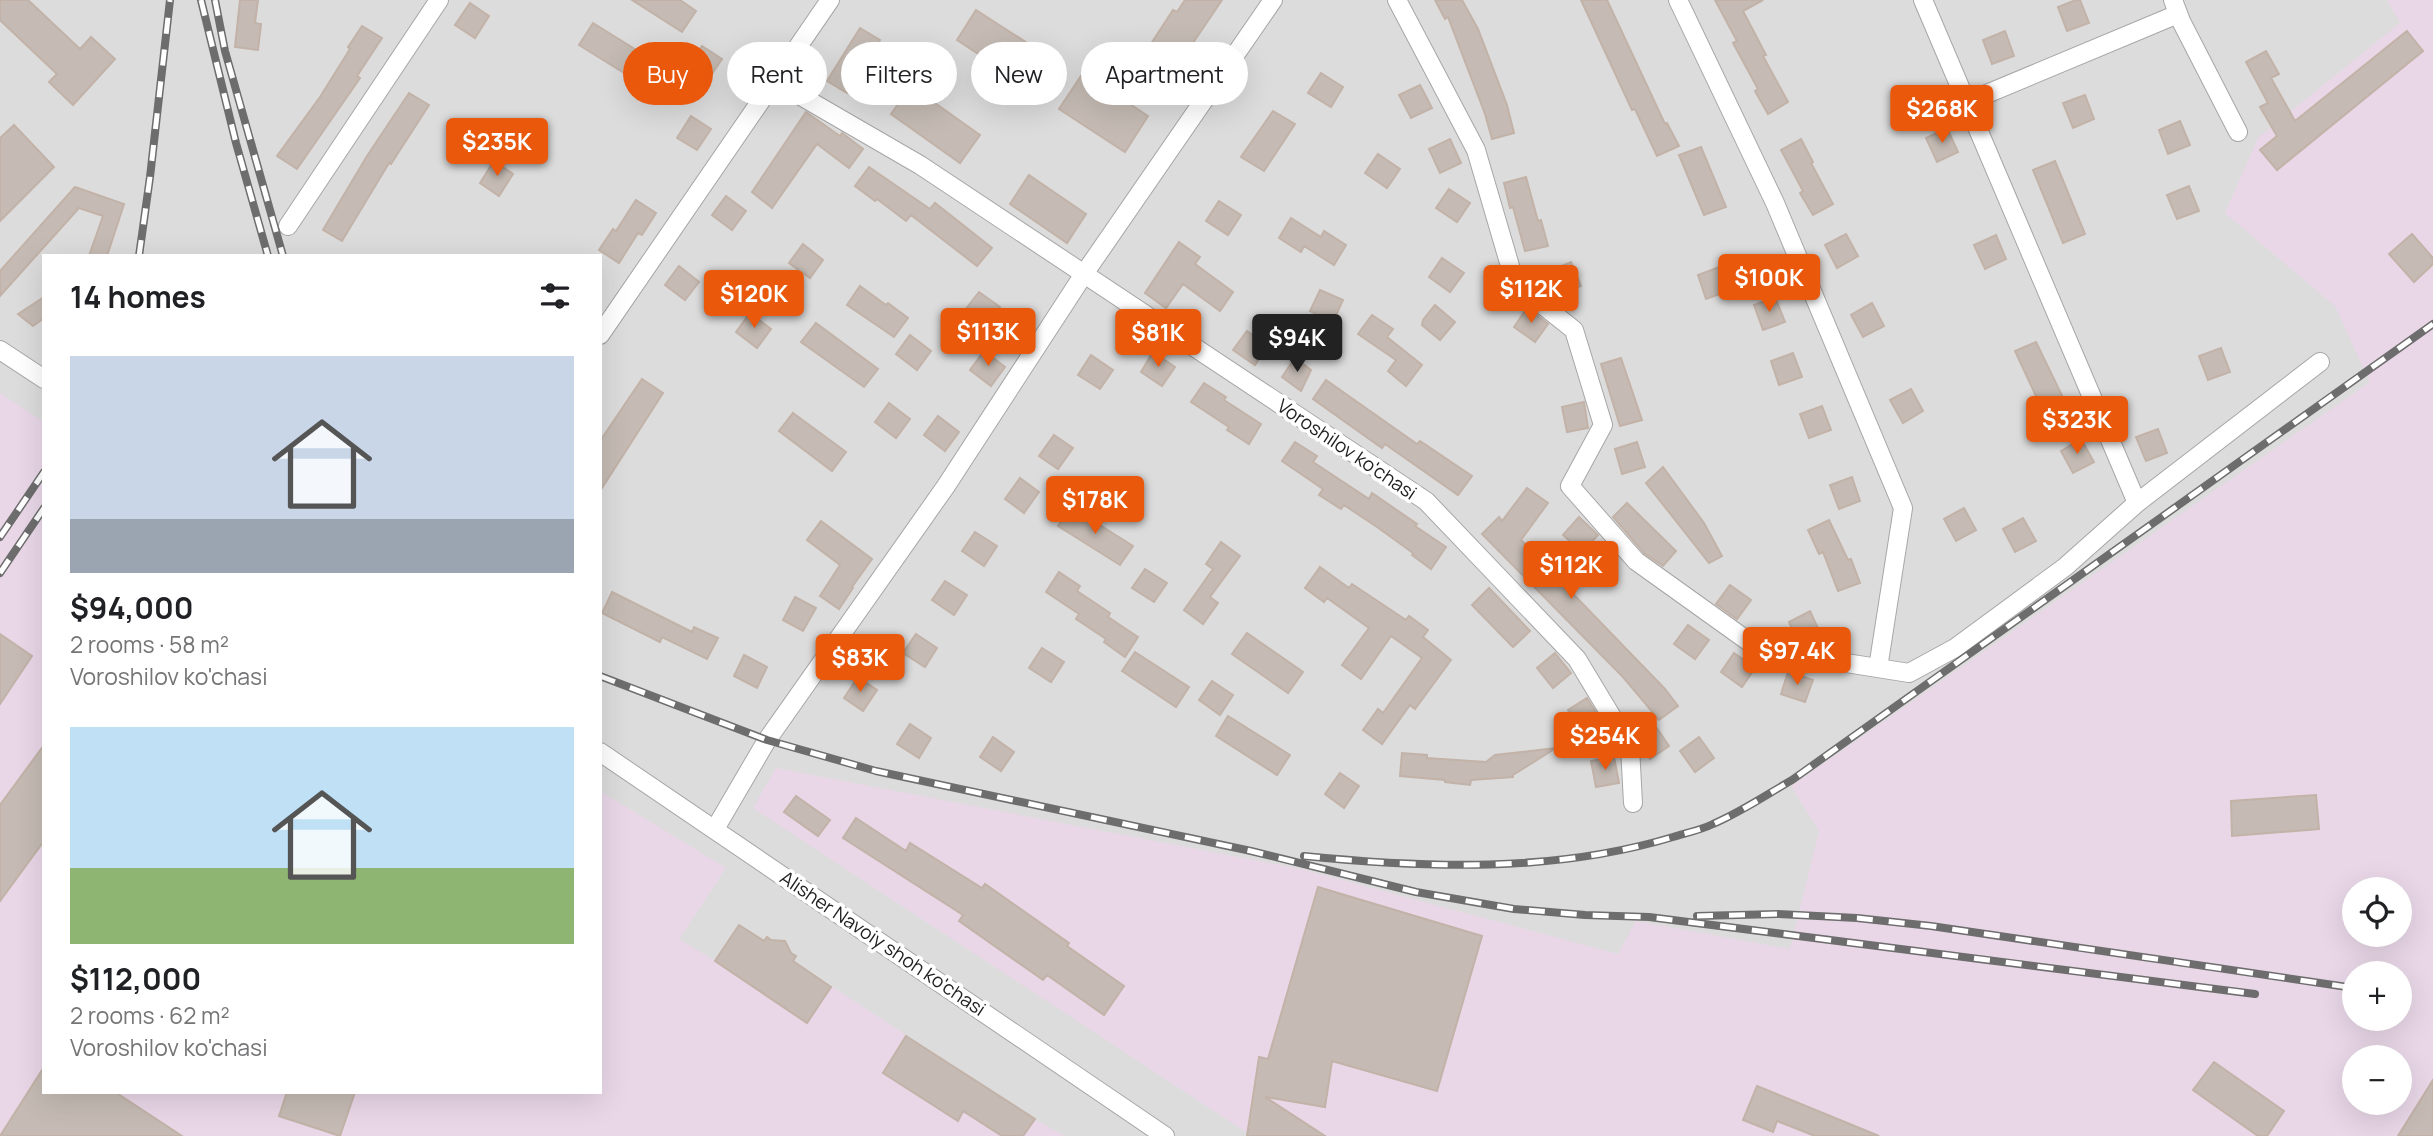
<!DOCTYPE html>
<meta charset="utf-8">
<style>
:root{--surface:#fff;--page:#f6f6f6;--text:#202124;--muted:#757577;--accent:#ea580c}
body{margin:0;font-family:Manrope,sans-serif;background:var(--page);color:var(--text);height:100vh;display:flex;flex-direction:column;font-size:26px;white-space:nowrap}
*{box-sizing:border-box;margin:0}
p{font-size:23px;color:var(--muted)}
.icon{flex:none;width:38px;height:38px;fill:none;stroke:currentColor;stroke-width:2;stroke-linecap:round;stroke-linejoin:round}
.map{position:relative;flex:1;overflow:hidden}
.panel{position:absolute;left:42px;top:254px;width:560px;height:840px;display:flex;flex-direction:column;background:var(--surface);border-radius:0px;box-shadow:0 7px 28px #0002}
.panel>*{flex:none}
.top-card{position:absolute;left:623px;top:42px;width:665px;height:63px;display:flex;gap:14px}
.buttons{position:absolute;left:2342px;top:877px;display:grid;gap:14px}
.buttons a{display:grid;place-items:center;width:70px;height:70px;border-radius:50%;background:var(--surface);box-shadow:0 7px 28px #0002;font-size:35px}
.price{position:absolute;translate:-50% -60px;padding:0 16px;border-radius:7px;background:var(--accent);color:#fff;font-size:23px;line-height:46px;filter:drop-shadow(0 2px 4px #0008)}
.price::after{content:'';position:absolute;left:50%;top:42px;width:21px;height:16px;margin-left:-10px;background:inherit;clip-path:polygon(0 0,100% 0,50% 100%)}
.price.current{background:#222;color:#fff}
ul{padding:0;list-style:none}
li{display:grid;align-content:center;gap:14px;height:371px;padding:0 28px}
li span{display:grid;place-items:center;height:217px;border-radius:0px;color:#555}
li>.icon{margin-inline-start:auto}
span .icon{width:126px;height:126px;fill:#fffc;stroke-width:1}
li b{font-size:30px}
h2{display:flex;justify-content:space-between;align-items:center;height:84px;padding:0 28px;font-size:30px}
.tag{padding:0 24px;border-radius:32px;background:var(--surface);box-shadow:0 7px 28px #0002;font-size:24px;line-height:63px}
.tag.current{background:var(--accent);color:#fff}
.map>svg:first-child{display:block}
.residential{fill:#dddcdc;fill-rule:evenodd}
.industrial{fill:#e9d7e7;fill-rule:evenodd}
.building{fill:#c5bbb4;stroke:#c2b2a7;stroke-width:2}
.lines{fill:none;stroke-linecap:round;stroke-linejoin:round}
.minor-casing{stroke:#a6a6a6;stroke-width:20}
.minor{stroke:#fff;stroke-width:18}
.rail-casing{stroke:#6d6d6d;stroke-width:8}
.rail{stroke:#fff;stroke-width:5;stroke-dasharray:16;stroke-linecap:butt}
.labels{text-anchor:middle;stroke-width:7;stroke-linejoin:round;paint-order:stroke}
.street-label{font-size:19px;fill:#1f1f1f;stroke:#fff}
</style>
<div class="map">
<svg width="2433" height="1136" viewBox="0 0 2433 1136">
<rect width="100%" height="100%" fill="#f0ece5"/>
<path class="residential" d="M0 0H2433V1136H0ZM44 256H600V1092H44ZM2354 889H2399V934H2354ZM2354 973H2399V1018H2354ZM2354 1057H2399V1102H2354Z"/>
<path class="industrial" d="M2387 0H2433V1136H1252L753 808 776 768 1301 869 1618 954 1636 921 1790 949 1819 831 1791 786 2370 382 2335 306 2225 213 2258 138 2400 23ZM2354 889H2399V934H2354ZM2354 973H2399V1018H2354ZM2354 1057H2399V1102H2354Z
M0 393 44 422V1092H600V791L726 868 679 939 715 961 739 925 764 941 767 937 771 940 785 941 791 953 796 956 793 961 1034 1119 1065 1136H0Z"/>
<path class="building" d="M0 0H28L80 49 91 37 115 59 73 105 49 82 57 74 0 20Z
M240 0H258L255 23 261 24 258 50 235 47Z
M632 0H680L696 11 682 32Z
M1185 0H1222L1172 74 1143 56 1173 10 1177 12Z
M1435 0H1462L1478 29 1507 105 1514 133 1492 139 1485 114 1448 17 1445 19Z
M1581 0H1607L1665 124 1667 123 1679 146 1657 156 1635 109 1632 110Z
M1715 0H1763L1743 11 1766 55 1763 56 1788 102 1768 114 1755 91 1758 89 1733 43 1737 41Z
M2076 0H2080L2089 23 2067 31 2058 7Z
M470 3 489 16 475 38 455 25Z
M976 10 1038 50 1018 80 957 40Z
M593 23 646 56 632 78 579 45Z
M362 26 382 38 357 76 360 78 297 169 277 156 320 97 350 49 348 47Z
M860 28 880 40 847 93 827 81Z
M2005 31 2014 56 1992 64 1983 40Z
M2407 31 2423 51 2277 170 2260 150 2277 136 2260 107 2268 103 2246 62 2266 51 2279 74 2271 78 2295 121Z
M702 46 722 59 707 81 688 68Z
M1083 73 1148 116 1125 152 1059 109Z
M1321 73 1343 87 1331 107 1308 93Z
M1420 85 1432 108 1411 118 1399 95Z
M911 86 980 135 960 163 891 114Z
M409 93 429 105 391 164 389 163 342 241 323 230 367 156Z
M2085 95 2094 119 2073 128 2063 103Z
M1273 111 1295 124 1264 171 1241 157Z
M806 112 840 136 842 133 863 149 849 168 817 144 772 208 752 192Z
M691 116 711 129 697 150 677 138Z
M2180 121 2190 145 2168 154 2159 130Z
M14 125 54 167 0 221V138Z
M1947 128 1958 152 1937 162 1926 138Z
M1450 139 1461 163 1440 173 1429 149Z
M1801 139 1813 162 1811 163 1833 204 1813 215 1800 193 1803 191 1781 150Z
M1701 147 1726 207 1704 215 1679 155Z
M1378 154 1400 169 1387 188 1365 173Z
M494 161 513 174 499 196 480 183Z
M2055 161 2085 234 2063 243 2033 170Z
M869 167 930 209 935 203 992 248 977 266 911 215 906 221 877 199 875 201 855 186Z
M1029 175 1086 214 1067 243 1010 204Z
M1526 177 1538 221 1541 220 1548 246 1525 251 1513 207 1510 208 1504 183Z
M2189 186 2199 211 2177 219 2167 195Z
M75 187 124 204 107 256H89L103 216 79 208 0 296V271Z
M1449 189 1470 203 1457 222 1436 208Z
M726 196 746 211 732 230 712 215Z
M636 200 656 213 642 235 638 233 619 263 599 250 613 229 616 231Z
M1219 201 1241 215 1228 235 1206 221Z
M1291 218 1321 237 1324 231 1346 245 1334 265 1304 246 1301 252 1279 238Z
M1846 234 1858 256 1837 268 1825 245Z
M2412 234 2433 258V264L2414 282 2389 254Z
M1996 235 2006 259 1985 269 1974 245Z
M1179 242 1200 257 1195 264 1233 292 1220 311 1183 284 1166 308 1145 293Z
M803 244 823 260 810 278 789 263Z
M1442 258 1464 273 1450 292 1429 277Z
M1571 262 1581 286 1560 295 1550 271Z
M679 266 699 282 685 300 665 285Z
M1719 267 1728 291 1706 299 1698 275Z
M860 286 886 305 888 303 908 318 894 337 847 305Z
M1320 290 1343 300 1333 322 1310 311Z
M979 292 1000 307 986 326 965 310Z
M44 297V318L33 326 18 314Z
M1775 297 1785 322 1763 330 1754 305Z
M1872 303 1884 326 1863 337 1851 315Z
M1435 305 1455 322 1440 340 1422 325 1423 320Z
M1527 308 1548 324 1535 342 1514 327Z
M750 313 771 329 757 348 736 332Z
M1372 315 1393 329 1387 337 1422 365 1406 386 1388 371 1396 360 1358 334Z
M816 323 878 369 864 387 801 342Z
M1247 331 1268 346 1255 365 1233 350Z
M910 335 931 351 917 370 896 354Z
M2036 342 2069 410 2047 420 2015 351Z
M2221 348 2230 372 2208 380 2199 356Z
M984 351 1005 367 991 386 970 370Z
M1153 352 1175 367 1162 386 1141 372Z
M1793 353 1802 377 1779 385 1771 361Z
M1091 355 1113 370 1100 389 1078 375Z
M1295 358 1311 370 1301 391 1282 377Z
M1621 358 1642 420 1620 426 1601 364Z
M642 379 663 393 600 491V441Z
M1326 380 1417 444 1420 441 1472 476 1458 495 1385 444 1382 448 1313 399Z
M1204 383 1226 397 1224 400 1261 424 1249 444 1227 430 1229 427 1191 402Z
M1911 389 1923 411 1903 423 1890 400Z
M1584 402 1588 428 1567 432 1562 407Z
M889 403 910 419 896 438 875 422Z
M1822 406 1831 430 1809 438 1800 414Z
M793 413 846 452 832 471 779 431Z
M938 416 959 432 945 451 924 435Z
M2158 429 2167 453 2146 461 2136 437Z
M1054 435 1073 448 1058 469 1039 456Z
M2081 439 2094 462 2073 473 2061 451Z
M1295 442 1317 456 1313 462 1369 499 1372 493 1417 524 1415 526 1446 547 1431 569 1412 555 1413 553 1377 527 1344 505 1341 509 1319 495 1323 489 1282 461Z
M1637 442 1645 467 1622 474 1615 449Z
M1663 467 1704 523 1722 556 1709 563 1646 483Z
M1852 477 1860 501 1839 509 1830 485Z
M1020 478 1039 492 1024 513 1005 499Z
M1527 488 1548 503 1521 540 1665 689 1678 706 1659 720 1623 677 1482 534 1499 517 1502 521Z
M1627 503 1676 551 1663 566 1644 553 1613 517Z
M1071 507 1133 546 1120 565 1058 526Z
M1964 508 1976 530 1956 541 1944 519Z
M1579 517 1598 535 1582 552 1563 535Z
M2023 518 2036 541 2015 552 2003 529Z
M1829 520 1848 560 1851 559 1860 583 1838 591 1823 552 1819 554 1808 530Z
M821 521 872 559 852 587 853 588 839 609 820 596 840 565 807 540Z
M975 532 997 546 984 566 962 551Z
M1221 542 1240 556 1210 597 1218 603 1203 624 1184 610 1213 569 1206 564Z
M1320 567 1349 588 1352 584 1406 620 1409 616 1428 630 1423 637 1451 660 1415 709 1410 705 1382 744 1363 730 1378 709 1383 713 1422 658 1391 636 1361 679 1342 665 1369 628 1327 598 1324 602 1305 588Z
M1145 569 1167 583 1154 602 1132 588Z
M1059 572 1080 586 1077 591 1110 613 1108 617 1138 637 1125 657 1104 642 1106 639 1076 619 1079 614 1046 592Z
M945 581 967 595 954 615 932 600Z
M1730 585 1751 600 1737 619 1716 604Z
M1489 588 1530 631 1513 647 1472 605Z
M612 592 692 632 694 627 718 638 707 659 662 637 660 642 602 613Z
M795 597 816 608 803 631 783 620Z
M1810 611 1821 635 1799 644 1789 622Z
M1688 625 1709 640 1695 659 1674 644Z
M1247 633 1303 672 1288 693 1232 654Z
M0 634 32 656 0 704Z
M916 634 937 648 925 667 903 653Z
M1042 648 1064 662 1051 682 1029 668Z
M1135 652 1189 687 1176 707 1122 671Z
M1555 653 1571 673 1553 688 1537 668Z
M1734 653 1755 668 1742 687 1721 672Z
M744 655 767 667 757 688 734 676Z
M1788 672 1813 680 1805 702 1781 694Z
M858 677 877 690 863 711 844 698Z
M1212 681 1233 695 1220 715 1199 700Z
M1587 698 1601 721 1582 732 1568 710Z
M1228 716 1290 755 1277 775 1216 736Z
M910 724 931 738 919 758 897 744Z
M1654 724 1669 746 1650 759 1637 737Z
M993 737 1014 752 1001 771 980 757Z
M1699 737 1714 758 1695 772 1680 751Z
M44 745V841L0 901V805Z
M1556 748 1513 775V777L1471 780 1470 785 1445 782V780L1400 776 1402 753 1427 755V758L1486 762 1495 755Z
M1614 757 1619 783 1596 787 1591 761Z
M1340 773 1359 786 1344 808 1325 794Z
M2316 795 2319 829 2232 836 2231 801Z
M796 796 830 820 818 836 784 812Z
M856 818 906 851 910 843 982 888 985 884 1069 943 1067 946 1124 986 1104 1015 1047 975 1043 980 959 921 963 915 843 838Z
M1318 887 1482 936 1437 1091 1332 1061 1325 1107 1265 1097 1325 1136H1247L1259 1057 1268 1059Z
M739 925 764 941 767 937 771 940 785 941 791 953 796 956 793 961 831 987 807 1023 715 961Z
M906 1036 1035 1119 1023 1136H1002L963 1111 958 1121 883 1073Z
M2214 1062 2284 1111 2267 1136H2258L2193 1090Z
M44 1067V1092H115L182 1136H0Z
M2433 1080V1136H2398Z
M1757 1086 1879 1136H1815L1777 1121 1773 1132 1743 1120Z
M287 1092H355L340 1136 279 1116Z"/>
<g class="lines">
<defs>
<path id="minor" d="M1397 0 1476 150 1515 283 1574 330 1603 425 1570 486 1636 561 1759 649 1909 673 1955 648 2065 567 2137 503 2320 362
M1678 0 1775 203 1903 508 1878 668
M1923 0 2137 503
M2173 0 2181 21 2238 132
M775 81 920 165 1426 501 1577 659 1630 747 1633 803
M1965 103 2178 14
M288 226 439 0
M600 335 830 0
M0 350 44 379
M600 752 1165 1136
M715 829 767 740 946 486 1084 274 1273 0"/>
</defs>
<use href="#minor" class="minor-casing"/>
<use href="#minor" class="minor"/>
<defs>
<path id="rail" d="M201 0 236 143 268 256
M215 0 225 51 283 256
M139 256 150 177 170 0
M0 537 44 472
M0 573 44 508
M600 676 767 740 876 771 1251 851 1416 892 1514 909 1585 915 1649 917 2255 994
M1304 856C1426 868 1554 873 1673 837 1686 833 1701 830 1713 824 1741 812 1766 795 1792 780L2433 324
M1697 916 1778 914 1857 918 1931 926 2354 988"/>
</defs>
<use href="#rail" class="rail-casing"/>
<use href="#rail" class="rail"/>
</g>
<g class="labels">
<g class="street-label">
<text transform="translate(1347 449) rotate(34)" y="7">Voroshilov ko'chasi</text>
<text transform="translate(883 943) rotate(34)" y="7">Alisher Navoiy shoh ko'chasi</text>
</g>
</g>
</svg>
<div class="buttons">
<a><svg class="icon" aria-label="locate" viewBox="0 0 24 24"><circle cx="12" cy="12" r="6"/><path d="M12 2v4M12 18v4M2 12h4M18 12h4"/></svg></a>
<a>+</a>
<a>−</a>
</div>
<b class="price" style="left:1942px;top:145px">$268K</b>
<b class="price" style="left:497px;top:178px">$235K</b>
<b class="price" style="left:1769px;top:314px">$100K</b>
<b class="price" style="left:1531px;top:325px">$112K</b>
<b class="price" style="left:754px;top:330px">$120K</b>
<b class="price" style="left:988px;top:368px">$113K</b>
<b class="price" style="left:1158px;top:369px">$81K</b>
<b class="price current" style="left:1297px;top:374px">$94K</b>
<b class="price" style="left:2077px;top:456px">$323K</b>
<b class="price" style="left:1095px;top:536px">$178K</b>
<b class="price" style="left:1571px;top:601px">$112K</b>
<b class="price" style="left:1797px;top:687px">$97.4K</b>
<b class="price" style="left:860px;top:694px">$83K</b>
<b class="price" style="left:1605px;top:772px">$254K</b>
<div class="top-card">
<a class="tag current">Buy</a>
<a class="tag">Rent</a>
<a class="tag">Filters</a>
<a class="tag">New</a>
<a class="tag">Apartment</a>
</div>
<section class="panel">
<h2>14 homes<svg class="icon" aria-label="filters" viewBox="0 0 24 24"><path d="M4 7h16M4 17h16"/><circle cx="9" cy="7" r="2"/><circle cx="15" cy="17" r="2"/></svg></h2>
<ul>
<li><span style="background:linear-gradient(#c9d6e8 75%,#9aa5b1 0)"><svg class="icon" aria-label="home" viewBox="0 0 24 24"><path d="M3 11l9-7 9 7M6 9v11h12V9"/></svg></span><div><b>$94,000</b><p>2 rooms · 58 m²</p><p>Voroshilov ko'chasi</p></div></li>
<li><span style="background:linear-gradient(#bfe0f5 65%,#8fb573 0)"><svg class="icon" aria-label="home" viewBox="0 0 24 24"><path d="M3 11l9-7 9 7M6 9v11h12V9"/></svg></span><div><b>$112,000</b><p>2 rooms · 62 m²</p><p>Voroshilov ko'chasi</p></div></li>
</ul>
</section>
</div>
